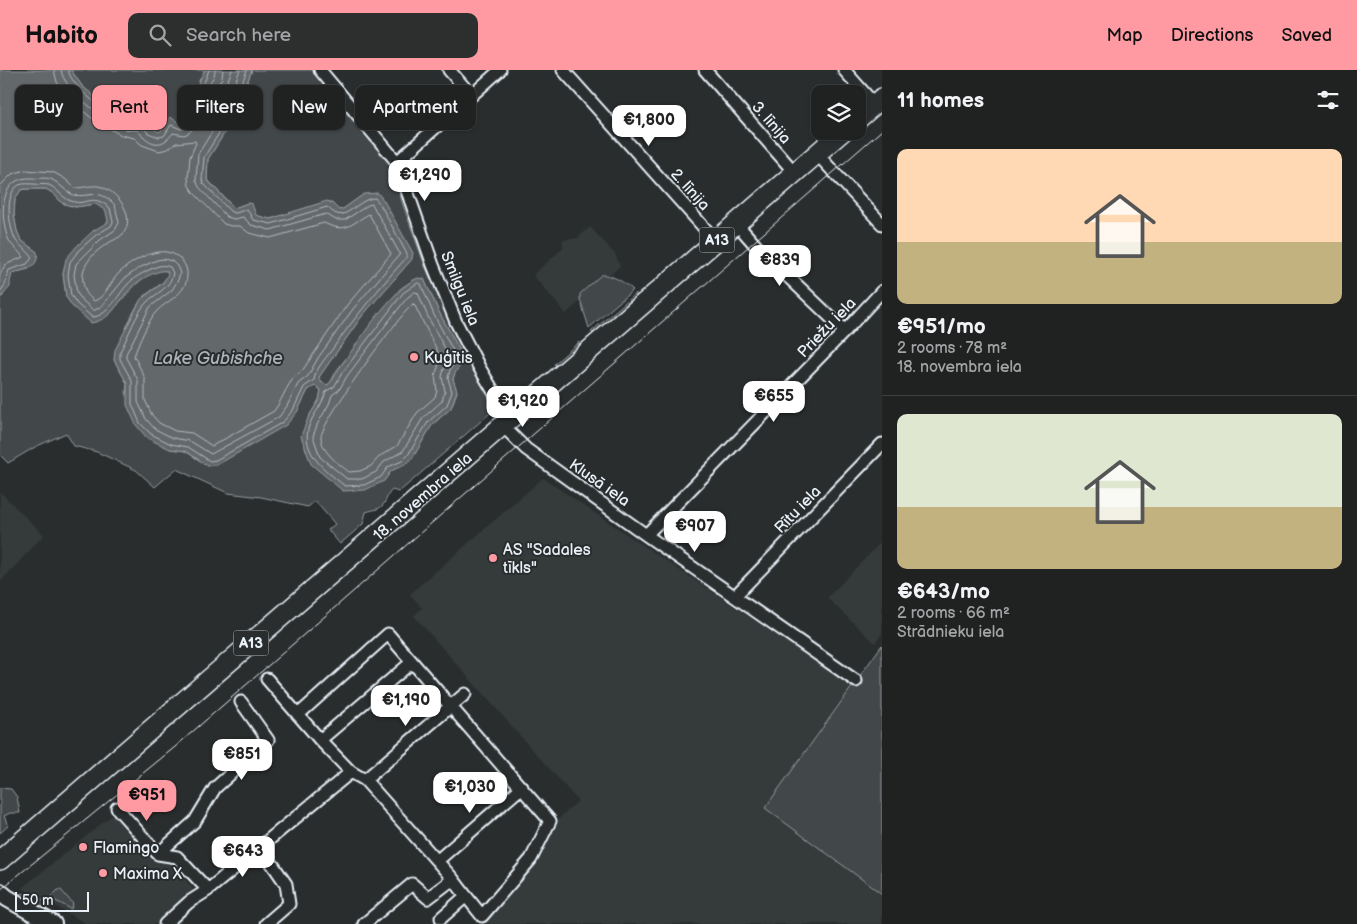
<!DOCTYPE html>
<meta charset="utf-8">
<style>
:root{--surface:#202222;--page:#2d2f2f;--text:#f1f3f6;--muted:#a2a4a5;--line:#3d3f40;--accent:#ff9aa2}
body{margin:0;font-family:"Balsamiq Sans",sans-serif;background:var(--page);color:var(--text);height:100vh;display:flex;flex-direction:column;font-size:19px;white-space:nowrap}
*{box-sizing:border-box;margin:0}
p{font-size:16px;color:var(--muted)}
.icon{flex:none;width:28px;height:28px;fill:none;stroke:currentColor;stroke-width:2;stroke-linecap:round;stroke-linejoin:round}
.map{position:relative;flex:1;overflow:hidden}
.sheet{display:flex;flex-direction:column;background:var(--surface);width:475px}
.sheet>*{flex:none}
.guide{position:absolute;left:15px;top:15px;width:475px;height:45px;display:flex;gap:10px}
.tools{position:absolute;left:811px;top:15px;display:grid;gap:10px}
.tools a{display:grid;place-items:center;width:55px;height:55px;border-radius:10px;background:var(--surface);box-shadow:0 1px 4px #0004,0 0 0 1px var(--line);font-size:25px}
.scale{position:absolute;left:15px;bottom:12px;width:74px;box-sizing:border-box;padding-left:5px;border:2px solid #e8f1f8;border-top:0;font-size:14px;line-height:18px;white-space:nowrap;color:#e8f1f8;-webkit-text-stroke:4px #2a2d2e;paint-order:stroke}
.price{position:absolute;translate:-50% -42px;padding:0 11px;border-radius:10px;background:#fff;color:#222;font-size:16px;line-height:32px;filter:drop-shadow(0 1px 2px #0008)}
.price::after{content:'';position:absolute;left:50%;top:30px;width:15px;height:11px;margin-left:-8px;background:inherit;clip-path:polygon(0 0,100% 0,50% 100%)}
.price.current{background:var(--accent);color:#111}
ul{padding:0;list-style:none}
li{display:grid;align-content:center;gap:10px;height:265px;padding:0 15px}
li+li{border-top:1px solid var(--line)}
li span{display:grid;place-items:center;height:155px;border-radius:10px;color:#555}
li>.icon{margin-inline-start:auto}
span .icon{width:90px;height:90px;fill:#fffc;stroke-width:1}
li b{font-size:21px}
h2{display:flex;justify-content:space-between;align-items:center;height:60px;padding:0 15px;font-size:21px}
.tag{padding:0 18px;border-radius:10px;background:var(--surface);box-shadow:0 1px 4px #0004,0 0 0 1px var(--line);font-size:18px;line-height:45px}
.tag.current{background:var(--accent);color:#111}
header{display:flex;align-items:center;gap:30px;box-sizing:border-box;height:70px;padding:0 25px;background:var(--accent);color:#111}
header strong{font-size:24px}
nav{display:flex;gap:28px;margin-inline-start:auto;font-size:18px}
.search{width:350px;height:45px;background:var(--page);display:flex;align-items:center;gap:12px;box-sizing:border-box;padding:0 18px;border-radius:10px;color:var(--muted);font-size:19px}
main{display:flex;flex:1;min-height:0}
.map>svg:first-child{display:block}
.built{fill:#363a3b}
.green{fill:#424648;stroke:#959ca0}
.water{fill:#63686b;stroke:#989fa3}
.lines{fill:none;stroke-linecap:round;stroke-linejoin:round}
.shore{stroke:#b3bac0;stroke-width:1}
.street-casing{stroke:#e8f1f8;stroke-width:15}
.secondary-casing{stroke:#e8f1f8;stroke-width:20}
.primary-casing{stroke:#e8f1f8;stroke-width:22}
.street{stroke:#2a2d2e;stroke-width:11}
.secondary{stroke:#2a2d2e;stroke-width:16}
.primary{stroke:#2a2d2e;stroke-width:19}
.tram{stroke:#e8f1f8;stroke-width:1}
.poi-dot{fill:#ff9aa2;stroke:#2a2d2e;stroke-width:2}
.labels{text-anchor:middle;stroke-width:4;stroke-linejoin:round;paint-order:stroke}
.shield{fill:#2a2d2e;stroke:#afb6bb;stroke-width:1}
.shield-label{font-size:15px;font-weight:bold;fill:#e8f1f8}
.street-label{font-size:16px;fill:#e8f1f8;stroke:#2a2d2e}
.poi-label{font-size:16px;fill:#e8f1f8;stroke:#2a2d2e;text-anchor:start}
.water-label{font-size:18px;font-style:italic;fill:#acb3b9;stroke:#2a2d2e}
</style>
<header>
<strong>Habito</strong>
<div class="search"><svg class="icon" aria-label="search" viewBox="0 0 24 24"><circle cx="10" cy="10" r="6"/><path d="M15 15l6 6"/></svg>Search here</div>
<nav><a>Map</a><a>Directions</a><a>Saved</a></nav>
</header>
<main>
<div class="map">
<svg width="882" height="854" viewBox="0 0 882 854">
<rect width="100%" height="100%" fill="#2a2d2e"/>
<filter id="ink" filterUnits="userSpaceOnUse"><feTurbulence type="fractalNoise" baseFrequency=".02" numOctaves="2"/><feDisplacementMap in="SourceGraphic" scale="10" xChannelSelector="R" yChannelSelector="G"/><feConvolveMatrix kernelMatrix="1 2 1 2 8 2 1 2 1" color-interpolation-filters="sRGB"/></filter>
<g filter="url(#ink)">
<path class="built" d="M590 157 615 184 620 196 566 244 533 205 563 178V170L578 168Z
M543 408 852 616 766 738 882 824V854H481L535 771 578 731 414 546 422 538 410 524Z
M0 422 44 465 0 512Z
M882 471V563L875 573 827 528Z
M121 738 203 830 180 851 182 854H87L22 818Z"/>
<path class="green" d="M71 0H205C195 16 190 37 183 55L160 63 151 59 146 52 130 49 105 35 82 16Z
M252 0H314L324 14 390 91 403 135 425 196 451 255 467 283 496 338 399 422 392 420C386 426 387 430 383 435 379 440 371 440 366 442L363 454 340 474 328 460 335 454 315 431 308 437 261 427 228 423 176 399 155 417 136 400 97 382 74 376 66 363 35 377 8 393 0 385V228L3 226 12 203 29 199 37 182 21 170 17 161 14 145 15 129 21 120 25 119H46L54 124 62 133 75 137 96 134 106 141 109 152 93 161 63 204 66 227 73 237 109 245C122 231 145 196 167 201L169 204C162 217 148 220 140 231 128 249 122 270 114 290L127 313 126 323 170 379 185 381 208 396 297 342 308 320 315 316 321 320 319 330 308 348 384 411 391 401 412 389 432 355 451 338 457 322 453 309 455 303 464 288 439 242 424 209C414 207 408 214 400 219L337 300 330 313 327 315 321 312 319 307 362 246 412 189 364 124 343 139 339 140 332 133 327 132 270 149 256 146 248 133 234 138 207 109 208 89 232 51Z
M601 205C612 204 625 213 633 220L589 258 580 229V224Z
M636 223V230L596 263 591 262Z
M579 272 577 281 560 296 554 294Z
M882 575V824L765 738Z
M0 718 11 719 17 727 20 743H10L4 746 8 756 0 763Z
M58 820H61L73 834 71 839 50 828Z
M29 823 45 831 47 839 46 841 19 824Z"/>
<path class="water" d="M0 0H71L82 16 105 35 130 49 139 47C147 53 151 59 160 62L170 47 183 55C190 37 195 16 205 0H252L232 51 208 89 207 110 234 138 248 133 252 134 256 145 270 149 327 131 332 133 339 140 343 139 364 124 378 123 384 131 413 183 412 189 362 246 319 307 321 312 327 315C333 312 336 303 340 297 358 273 391 219 418 208L424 209 439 242 464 288 463 291 455 303 453 309 457 321 451 338 432 355 412 389 404 395 391 401 384 411 365 420 343 421 311 394 301 366 308 348 319 330 321 320 315 316 308 320 297 342 286 355 217 395 208 396 186 381 170 379 147 368 136 355 127 335V313L114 290 115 280 141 229 163 213 168 204 167 201C161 200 158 202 152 204 145 207 137 212 132 217 118 231 112 250 91 253L73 237 66 227 63 204 66 189 76 177 93 161 108 152 106 141 96 134 75 137 62 133 54 124 46 119H25L21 120 15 129 14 145 17 161 21 170 37 182C40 198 24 200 12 203L10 212V217L0 228Z"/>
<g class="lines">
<path class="shore" d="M61 0C63 20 108 53 126 59 130 61 133 60 137 60 150 74 160 80 173 63L184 65C201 60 203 28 209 14 212 9 215 6 215 0
M68 0C70 16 112 48 127 53 131 55 135 53 139 53L148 63 159 67 164 66 171 55 181 59 187 57 209 0
M223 0 222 8 216 18 206 48 208 51 210 50 215 42 232 0
M0 116 12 104 25 100 53 102 65 109 75 118C84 118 94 114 102 117 119 123 136 147 123 164 119 168 114 170 110 172 96 180 80 195 83 211 84 221 87 225 94 231 105 228 111 211 119 203 133 190 159 174 177 186 183 190 188 198 187 206 186 225 167 230 156 242 149 249 137 277 134 286L145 308V330L152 345 159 353 175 361 192 363 212 376 274 341C284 328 287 310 302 301L347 235 391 184 369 144C350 154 347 164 324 153L270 168 249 163 240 156H231L224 154 194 123 189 116 188 108 190 87 196 73 195 71 176 73 168 79 159 81 142 75 134 68 121 65 94 50 70 30 57 12 54 0
M0 205 5 195 23 187C18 179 11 177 7 166 0 143 0 106 32 108 38 109 45 107 51 109 60 113 64 121 73 125 91 128 98 117 115 135L119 153 115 160 100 170 76 194 74 205 77 223 82 230 93 240H95L102 236 125 208 141 197 157 190 163 189 172 191 177 196 180 203 178 210 172 220 150 237 126 284V288L138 310V332L146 349 155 359 173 368 190 371 211 384 279 347 287 336 298 314 308 306 318 288 353 239 400 184 372 134 368 135 345 150H336L326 144 270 160 251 155 243 147 234 149 227 147 199 117 196 110 198 84 222 46 240 0
M418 213 421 214 434 245 457 288 450 300 448 308 452 322 447 335 428 352 408 385 402 391 388 397 381 407 364 415 345 416C323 399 296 379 312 349 318 338 323 333 326 321L334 317 342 303 403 223Z
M0 222 5 215 9 200 27 194 32 188C29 180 19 177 15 169 9 156 4 123 19 115 24 113 29 114 34 114 39 115 45 114 49 115 58 119 62 128 71 131 87 137 91 122 110 138L113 152 111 156 96 165 79 180 70 192 68 205 71 225 77 234 92 247C108 247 118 224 128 214 134 207 143 203 151 199 158 196 162 194 170 197L173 203C171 218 156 223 147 232 137 241 127 269 120 282V289L132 311V334L140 353 151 364 171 374 188 377 210 391 216 390 283 352 293 340 304 317 314 310C315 300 325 289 331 281 355 247 379 218 407 187V184L380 134 375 128C360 128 348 148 337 144 333 143 330 139 327 137L271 154 253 150 247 139 236 143 231 142 203 113 202 109 204 87 228 49 247 0
M415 222 418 223 428 247 450 288 444 299 442 307 445 321 442 331 423 348 403 381 384 392 376 402 362 409H347L320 387 313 366 318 353 329 334 332 325 339 320 347 306 388 252 407 228Z
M413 234 415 236 441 288 435 306 437 321 435 327 417 343 397 376 380 386 371 396 360 401 349 402C338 393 322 383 321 367 320 354 399 245 413 234Z"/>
<defs>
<path id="street" d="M320 0 397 92 433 195 456 252 479 297 510 349
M449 0 471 25
M563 0 716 171
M705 0 795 103
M844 0 874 34
M817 84 882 154
M397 92 500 0
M736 153 757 177 845 261
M502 355 526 379 646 465 856 611
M646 465 845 261 882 221
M735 526 882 374
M267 609 320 670 351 702 365 710 453 809 466 826 441 848
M298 645 388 564 550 751 531 789 482 846 466 826
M320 670 412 592
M365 710 465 624
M117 738 158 784 177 787 208 820
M260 776 286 814 289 834 266 854
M158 784 195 751 215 718 268 670 241 632
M437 791 522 717
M165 854 189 832 208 820 351 702
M364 854 412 814 428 828 453 809"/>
<path id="secondary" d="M0 822 7 828 53 854"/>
<path id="primary" d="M858 49 882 28
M0 790 843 61"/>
</defs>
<use href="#street" class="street-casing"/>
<use href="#secondary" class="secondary-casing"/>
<use href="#primary" class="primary-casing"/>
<use href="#street" class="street"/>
<use href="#secondary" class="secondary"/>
<use href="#primary" class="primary"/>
<path class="tram" d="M0 820 175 677 882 60"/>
</g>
</g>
<g class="poi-dot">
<circle cx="414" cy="287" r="5"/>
<circle cx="493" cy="488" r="5"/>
<circle cx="83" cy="777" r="5"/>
<circle cx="103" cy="803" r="5"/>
</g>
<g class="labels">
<g class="shield">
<rect x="699.5" y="157.5" width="35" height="25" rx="4"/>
<rect x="233.5" y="560.5" width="35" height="25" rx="4"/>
</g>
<g class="shield-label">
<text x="717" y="175">A13</text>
<text x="251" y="578">A13</text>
</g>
<g class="street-label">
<text transform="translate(772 52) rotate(49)" y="6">3. līnija</text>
<text transform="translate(691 119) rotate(48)" y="6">2. līnija</text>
<text transform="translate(461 218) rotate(68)" y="6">Smilgu iela</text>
<text transform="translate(826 257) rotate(-46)" y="6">Priežu iela</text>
<text transform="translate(600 412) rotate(35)" y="6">Klusā iela</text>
<text transform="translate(422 426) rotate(-41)" y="6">18. novembra iela</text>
<text transform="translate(797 439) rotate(-46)" y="6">Rītu iela</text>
</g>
<g class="poi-label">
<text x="424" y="293">Kuģītis</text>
<text x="503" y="485">AS "Sadales<tspan x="503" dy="18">tīkls"</tspan></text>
<text x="93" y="783">Flamingo</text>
<text x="113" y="809">Maxima X</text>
</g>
<g class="water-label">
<text x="218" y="294">Lake Gubishche</text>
</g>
</g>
</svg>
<div class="tools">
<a><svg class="icon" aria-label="layers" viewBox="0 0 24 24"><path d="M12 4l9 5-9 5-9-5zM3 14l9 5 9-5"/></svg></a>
</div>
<div class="scale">50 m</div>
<b class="price" style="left:649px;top:77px">€1,800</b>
<b class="price" style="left:425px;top:132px">€1,290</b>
<b class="price" style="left:780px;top:217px">€839</b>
<b class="price" style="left:774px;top:353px">€655</b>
<b class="price" style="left:523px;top:358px">€1,920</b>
<b class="price" style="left:695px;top:483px">€907</b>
<b class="price" style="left:406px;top:657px">€1,190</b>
<b class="price" style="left:242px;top:711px">€851</b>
<b class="price" style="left:470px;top:744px">€1,030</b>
<b class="price current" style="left:147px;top:752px">€951</b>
<b class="price" style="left:243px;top:808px">€643</b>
<div class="guide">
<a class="tag">Buy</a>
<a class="tag current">Rent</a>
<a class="tag">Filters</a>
<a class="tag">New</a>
<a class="tag">Apartment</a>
</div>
</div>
<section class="sheet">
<h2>11 homes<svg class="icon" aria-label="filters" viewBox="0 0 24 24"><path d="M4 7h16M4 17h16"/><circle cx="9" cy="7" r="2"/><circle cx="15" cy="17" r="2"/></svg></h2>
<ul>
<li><span style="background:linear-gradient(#ffd9b3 60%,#c2b280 0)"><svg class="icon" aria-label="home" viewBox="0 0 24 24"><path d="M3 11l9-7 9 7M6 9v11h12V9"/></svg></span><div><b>€951/mo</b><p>2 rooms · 78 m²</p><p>18. novembra iela</p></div></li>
<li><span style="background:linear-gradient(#dfe7d0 60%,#c2b280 0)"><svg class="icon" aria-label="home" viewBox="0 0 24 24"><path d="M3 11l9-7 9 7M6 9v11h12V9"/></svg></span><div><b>€643/mo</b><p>2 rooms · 66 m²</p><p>Strādnieku iela</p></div></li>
</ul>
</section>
</main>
